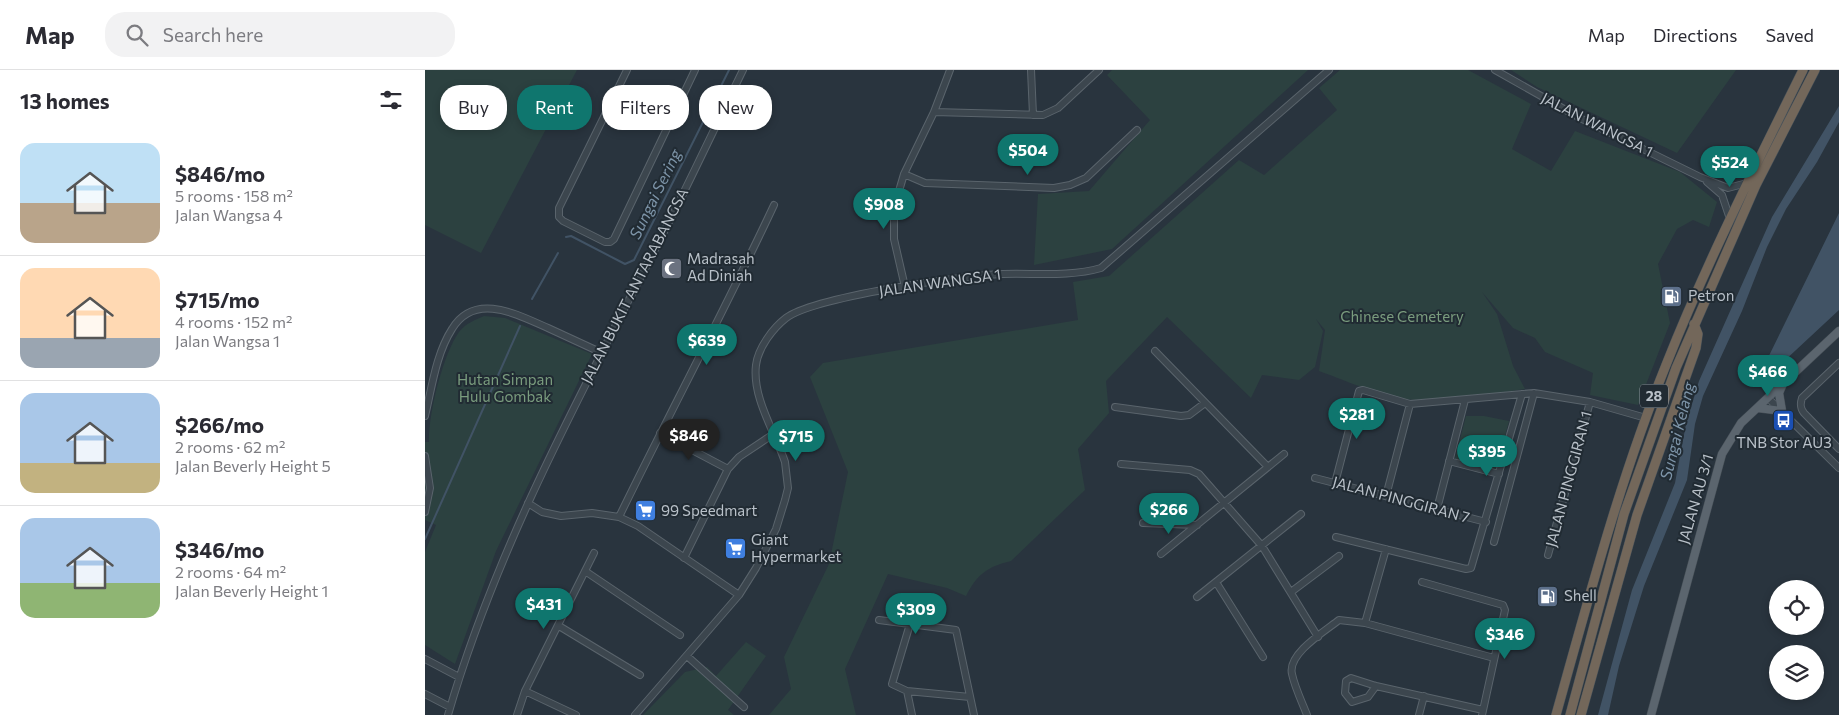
<!DOCTYPE html>
<meta charset="utf-8">
<style>
:root{--surface:#fff;--page:#f2f2f3;--text:#2b2b33;--muted:#7c7c81;--line:#e1e1e2;--accent:#0f766e}
body{margin:0;font-family:Commissioner,sans-serif;background:var(--page);color:var(--text);height:100vh;display:flex;flex-direction:column;font-size:19px;white-space:nowrap}
*{box-sizing:border-box;margin:0}
p{font-size:16px;color:var(--muted)}
.icon{flex:none;width:28px;height:28px;fill:none;stroke:currentColor;stroke-width:2;stroke-linecap:round;stroke-linejoin:round}
.map{position:relative;flex:1;overflow:hidden}
.panel{display:flex;flex-direction:column;background:var(--surface);width:425px}
.panel>*{flex:none}
.guide{position:absolute;left:15px;top:15px;width:475px;height:45px;display:flex;gap:10px}
.fabs{position:absolute;left:1344px;top:510px;display:grid;gap:10px}
.fabs a{display:grid;place-items:center;width:55px;height:55px;border-radius:50%;background:var(--surface);box-shadow:0 2px 8px #0003;font-size:25px}
.price{position:absolute;translate:-50% -42px;padding:0 11px;border-radius:18px;background:var(--accent);color:#fff;font-size:16px;line-height:32px;filter:drop-shadow(0 1px 2px #0008)}
.price::after{content:'';position:absolute;left:50%;top:30px;width:15px;height:11px;margin-left:-8px;background:inherit;clip-path:polygon(0 0,100% 0,50% 100%)}
.price.on{background:#222;color:#fff}
ul{padding:0;list-style:none}
li{display:flex;align-items:center;gap:15px;height:125px;padding:0 20px}
li+li{border-top:1px solid var(--line)}
li span{display:grid;place-items:center;flex:none;width:140px;height:100px;border-radius:15px;color:#555}
li>.icon{margin-inline-start:auto}
span .icon{width:60px;height:60px;fill:#fffc;stroke-width:1}
li b{font-size:21px}
h2{display:flex;justify-content:space-between;align-items:center;height:60px;padding:0 20px;font-size:21px}
.tag{padding:0 18px;border-radius:20px;background:var(--surface);box-shadow:0 2px 8px #0003;font-size:18px;line-height:45px}
.tag.on{background:var(--accent);color:#fff}
header{display:flex;align-items:center;gap:30px;box-sizing:border-box;height:70px;padding:0 25px;background:var(--surface);border-bottom:1px solid var(--line)}
header strong{font-size:24px}
nav{display:flex;gap:28px;margin-inline-start:auto;font-size:18px}
.search{width:350px;height:45px;background:var(--page);display:flex;align-items:center;gap:12px;box-sizing:border-box;padding:0 18px;border-radius:20px;color:var(--muted);font-size:19px}
main{display:flex;flex:1;min-height:0}
.map>svg:first-child{display:block}
.green{fill:#2c4140}
.water{fill:#415365}
.lines{fill:none;stroke-linecap:round;stroke-linejoin:round}
.stream{stroke:#415365;stroke-width:2}
.minor-casing{stroke:#5a646c;stroke-width:8}
.major-casing{stroke:#464f57;stroke-width:9}
.highway-casing{stroke:#475159;stroke-width:10}
.minor{stroke:#3c464e;stroke-width:6}
.major{stroke:#5b656e;stroke-width:8}
.highway{stroke:#73675a;stroke-width:9}
.labels{text-anchor:middle;stroke-width:4;stroke-linejoin:round;paint-order:stroke}
.shield{fill:#212b33;stroke:#8b949c;stroke-width:1}
.shield-label{font-size:14px;font-weight:bold;fill:#b9c1c9}
.street-label{font-size:15px;fill:#b9c1c9;stroke:#212b33}
.poi-label{font-size:15px;fill:#b9c1c9;stroke:#212b33;text-anchor:start}
.park-label{font-size:15px;fill:#7a9c7e;stroke:#212b33}
.water-label{font-size:16px;font-style:italic;fill:#7d94a8;stroke:#212b33}
</style>
<header>
<strong>Map</strong>
<div class="search"><svg class="icon" aria-label="search" viewBox="0 0 24 24"><circle cx="10" cy="10" r="6"/><path d="M15 15l6 6"/></svg>Search here</div>
<nav><a>Map</a><a>Directions</a><a>Saved</a></nav>
</header>
<main>
<section class="panel">
<h2>13 homes<svg class="icon" aria-label="filters" viewBox="0 0 24 24"><path d="M4 7h16M4 17h16"/><circle cx="9" cy="7" r="2"/><circle cx="15" cy="17" r="2"/></svg></h2>
<ul>
<li><span style="background:linear-gradient(#bfe0f5 60%,#b9a48a 0)"><svg class="icon" aria-label="home" viewBox="0 0 24 24"><path d="M3 11l9-7 9 7M6 9v11h12V9"/></svg></span><div><b>$846/mo</b><p>5 rooms · 158 m²</p><p>Jalan Wangsa 4</p></div></li>
<li><span style="background:linear-gradient(#ffd9b3 70%,#9aa5b1 0)"><svg class="icon" aria-label="home" viewBox="0 0 24 24"><path d="M3 11l9-7 9 7M6 9v11h12V9"/></svg></span><div><b>$715/mo</b><p>4 rooms · 152 m²</p><p>Jalan Wangsa 1</p></div></li>
<li><span style="background:linear-gradient(#a9c7e8 70%,#c2b280 0)"><svg class="icon" aria-label="home" viewBox="0 0 24 24"><path d="M3 11l9-7 9 7M6 9v11h12V9"/></svg></span><div><b>$266/mo</b><p>2 rooms · 62 m²</p><p>Jalan Beverly Height 5</p></div></li>
<li><span style="background:linear-gradient(#a9c7e8 65%,#8fb573 0)"><svg class="icon" aria-label="home" viewBox="0 0 24 24"><path d="M3 11l9-7 9 7M6 9v11h12V9"/></svg></span><div><b>$346/mo</b><p>2 rooms · 64 m²</p><p>Jalan Beverly Height 1</p></div></li>
</ul>
</section>
<div class="map">
<svg width="1414" height="645" viewBox="0 0 1414 645">
<rect width="100%" height="100%" fill="#29343e"/>
<path class="green" d="M0 0H152L56 183 0 155Z
M687 0H883L687 179 609 195 613 124 664 121 725 50 682 5Z
M915 0H1043L1106 34 1087 79 1126 101 1150 61 1255 102 1292 132 1284 157 1268 150 1252 159 1233 194 1245 253 1213 335 1165 325 1168 303 1120 282 1110 268 1088 258 1057 222 1072 244 1088 296 1100 319C1065 324 1029 332 993 330 960 329 925 312 894 301L900 260 891 249 898 261 890 297 874 310 837 305 826 328 742 247 681 311 684 343 653 379 660 420 586 491C561 497 552 505 541 526L522 518 463 504 420 599 431 645H344L366 619 359 587 404 494 423 402 385 307 398 293 653 250 648 212 684 206 814 90 839 105 912 40 894 18Z
M1086 0H1311L1252 83 1112 17Z
M59 246 80 248 167 284 71 481 30 594 0 575V482L11 455 0 450V372H4C3 345 18 284 34 262 41 253 50 250 59 246Z
M1041 346H1059L1084 351 1071 399 1030 389Z
M321 572 341 586 303 640 309 645H218L260 602 282 597 291 606Z"/>
<path class="water" d="M1414 36V52L1392 92 1361 139 1342 177 1317 241 1278 326 1270 354 1262 410 1219 516 1194 596 1183 645H1173L1207 520 1250 413 1261 354 1274 311 1347 147Z
M1414 143V240L1343 306H1338L1336 302Z"/>
<g class="lines">
<path class="stream" d="M141 167 146 166 200 194 209 190 304 0
M107 229 133 183
M0 469 95 256"/>
<defs>
<path id="minor" d="M202 0 134 138V147L138 151 180 172H185L189 169 270 0
M606 0 608 45
M1070 0 1155 48 1275 107 1303 118 1322 113
M509 42 618 45 633 38 674 0
M479 104 500 113 629 118 645 115 661 108 712 60
M1282 112 1297 125 1305 149
M480 217 469 169V138L479 104 509 42 525 0
M730 281 843 397
M1414 293 1377 328C1375 334 1375 338 1379 343L1414 379
M1343 328 1414 398
M690 337 756 346 764 345 780 333
M0 346C7 317 11 284 27 259 50 221 93 245 123 258 140 266 158 274 175 282
M235 363 303 399
M0 386 5 418 0 442
M1024 391 1074 404
M696 394 765 400 774 404 837 476 893 567
M890 408 1061 452
M910 413 934 321 938 320 985 334 1109 323 1165 332 1221 348
M961 426 985 334
M103 433 117 442 136 446 167 443 194 447 213 456 314 525
M1012 439 1040 330
M194 447C245 342 300 240 349 135
M718 453 772 455
M911 467 1041 499 1046 498 1097 324
M1069 472 1109 323
M736 484 859 384
M1123 485 1165 332
M259 488 303 399 314 387 350 363
M160 501 255 565
M791 512 838 587
M997 512 1078 535 1080 540 1057 645
M866 522 914 486
M772 527 876 444
M454 550 531 560 549 645
M940 553 961 479
M485 554 467 614 482 621 545 627
M134 556 215 605
M262 586 319 637
M0 589 34 607
M951 616 943 627 927 632 920 623 921 611 926 608 951 616 1058 640
M100 621 151 645
M482 621 487 645
M0 624 25 637
M23 645C74 469 164 309 247 146 271 98 294 49 318 0
M92 645 100 621 169 483
M210 645 314 525 331 498 351 459 360 430 363 418 360 392C350 362 327 328 331 295 333 278 348 258 361 248 389 227 539 205 578 204 611 203 645 207 676 198L904 0
M882 645C877 632 870 618 867 604 862 584 900 561 914 550L940 553 1069 588
M994 645 999 626"/>
<path id="major" d="M1333 338 1357 341 1354 323 1357 316
M1226 645 1297 384 1316 353 1414 261"/>
<path id="highway" d="M1131 645C1164 527 1195 409 1241 295 1281 194 1330 97 1378 0
M1145 645 1199 444 1251 298 1331 115 1390 0
M1156 645 1212 445 1271 278 1273 264 1269 254"/>
</defs>
<use href="#minor" class="minor-casing"/>
<use href="#major" class="major-casing"/>
<use href="#highway" class="highway-casing"/>
<use href="#minor" class="minor"/>
<use href="#major" class="major"/>
<use href="#highway" class="highway"/>
</g>
<defs>
<symbol id="mosque-square" viewBox="-11 -11 22 22"><rect x="-9" y="-9" width="18" height="18" rx="4" fill="#6b7280" stroke="#212b33"/><path d="M3.5-4.9A6 6 0 1 0 3.5 4.9A5 5 0 1 1 3.5-4.9Z" fill="#fff"/></symbol>
<symbol id="fuel-square" viewBox="-11 -11 22 22"><rect x="-9" y="-9" width="18" height="18" rx="4" fill="#5c6f8a" stroke="#212b33"/><path d="M-5.5-6h7V0h2V4h1.3V-2.5L3-4.5l.8-.8L6-3V5H2.5V1h-1V6h-7ZM-4.2-4.7v3.2H.2V-4.7Z" fill="#fff"/></symbol>
<symbol id="bus-square" viewBox="-11 -11 22 22"><rect x="-9" y="-9" width="18" height="18" rx="4" fill="#1a4fb4" stroke="#212b33"/><path d="M-5-6H5V4H4V6H2V4H-2V6H-4V4H-5ZM-3.5-4V0h7V-4ZM-3.5 1.2v1.5H-2V1.2ZM2 1.2v1.5H3.5V1.2Z" fill="#fff"/></symbol>
<symbol id="supermarket-square" viewBox="-11 -11 22 22"><rect x="-9" y="-9" width="18" height="18" rx="4" fill="#3f7fe0" stroke="#212b33"/><path d="M-6-5.5h2.5l.6 2H6L4.5 2H-2.5L-4.4-4H-6ZM-1.5 3.2a1.3 1.3 0 1 0 .1 0ZM3 3.2a1.3 1.3 0 1 0 .1 0Z" fill="#fff"/></symbol>
</defs>
<g fill-rule="evenodd">
<use href="#mosque-square" x="234" y="186" width="25" height="25"/>
<use href="#fuel-square" x="1234" y="214" width="25" height="25"/>
<use href="#bus-square" x="1346" y="338" width="25" height="25"/>
<use href="#supermarket-square" x="208" y="428" width="25" height="25"/>
<use href="#supermarket-square" x="298" y="466" width="25" height="25"/>
<use href="#fuel-square" x="1110" y="514" width="25" height="25"/>
</g>
<g class="labels">
<rect class="shield" x="1215" y="314.5" width="28" height="23" rx="4"/>
<g class="shield-label">
<text x="1229" y="331">28</text>
</g>
<g class="street-label">
<text transform="translate(1172 55) rotate(27)" y="5">JALAN WANGSA 1</text>
<text transform="translate(515 213) rotate(-8)" y="5">JALAN WANGSA 1</text>
<text transform="translate(210 216) rotate(-63)" y="5">JALAN BUKIT ANTARABANGSA</text>
<text transform="translate(1144 409) rotate(-75)" y="5">JALAN PINGGIRAN 1</text>
<text transform="translate(1271 429) rotate(-74)" y="5">JALAN AU 3/1</text>
<text transform="translate(976 430) rotate(15)" y="5">JALAN PINGGIRAN 7</text>
</g>
<g class="poi-label">
<text x="262" y="194">Madrasah<tspan x="262" dy="17">Ad Diniah</tspan></text>
<text x="1263" y="231">Petron</text>
<text x="1359" y="378" text-anchor="middle">TNB Stor AU3</text>
<text x="236" y="446">99 Speedmart</text>
<text x="326" y="475">Giant<tspan x="326" dy="17">Hypermarket</tspan></text>
<text x="1139" y="531">Shell</text>
</g>
<g class="park-label">
<text x="977" y="252">Chinese Cemetery</text>
<text x="80" y="315">Hutan Simpan<tspan x="80" dy="17">Hulu Gombak</tspan></text>
</g>
<g class="water-label">
<text transform="translate(230 124) rotate(-64)" y="6">Sungai Sering</text>
<text transform="translate(1252 361) rotate(-76)" y="6">Sungai Kelang</text>
</g>
</g>
</svg>
<div class="fabs">
<a><svg class="icon" aria-label="locate" viewBox="0 0 24 24"><circle cx="12" cy="12" r="6"/><path d="M12 2v4M12 18v4M2 12h4M18 12h4"/></svg></a>
<a><svg class="icon" aria-label="layers" viewBox="0 0 24 24"><path d="M12 4l9 5-9 5-9-5zM3 14l9 5 9-5"/></svg></a>
</div>
<b class="price" style="left:603px;top:106px">$504</b>
<b class="price" style="left:1305px;top:118px">$524</b>
<b class="price" style="left:459px;top:160px">$908</b>
<b class="price" style="left:282px;top:296px">$639</b>
<b class="price" style="left:1343px;top:327px">$466</b>
<b class="price" style="left:932px;top:370px">$281</b>
<b class="price on" style="left:264px;top:391px">$846</b>
<b class="price" style="left:371px;top:392px">$715</b>
<b class="price" style="left:1062px;top:407px">$395</b>
<b class="price" style="left:744px;top:465px">$266</b>
<b class="price" style="left:119px;top:560px">$431</b>
<b class="price" style="left:491px;top:565px">$309</b>
<b class="price" style="left:1080px;top:590px">$346</b>
<div class="guide">
<a class="tag">Buy</a>
<a class="tag on">Rent</a>
<a class="tag">Filters</a>
<a class="tag">New</a>
</div>
</div>
</main>
